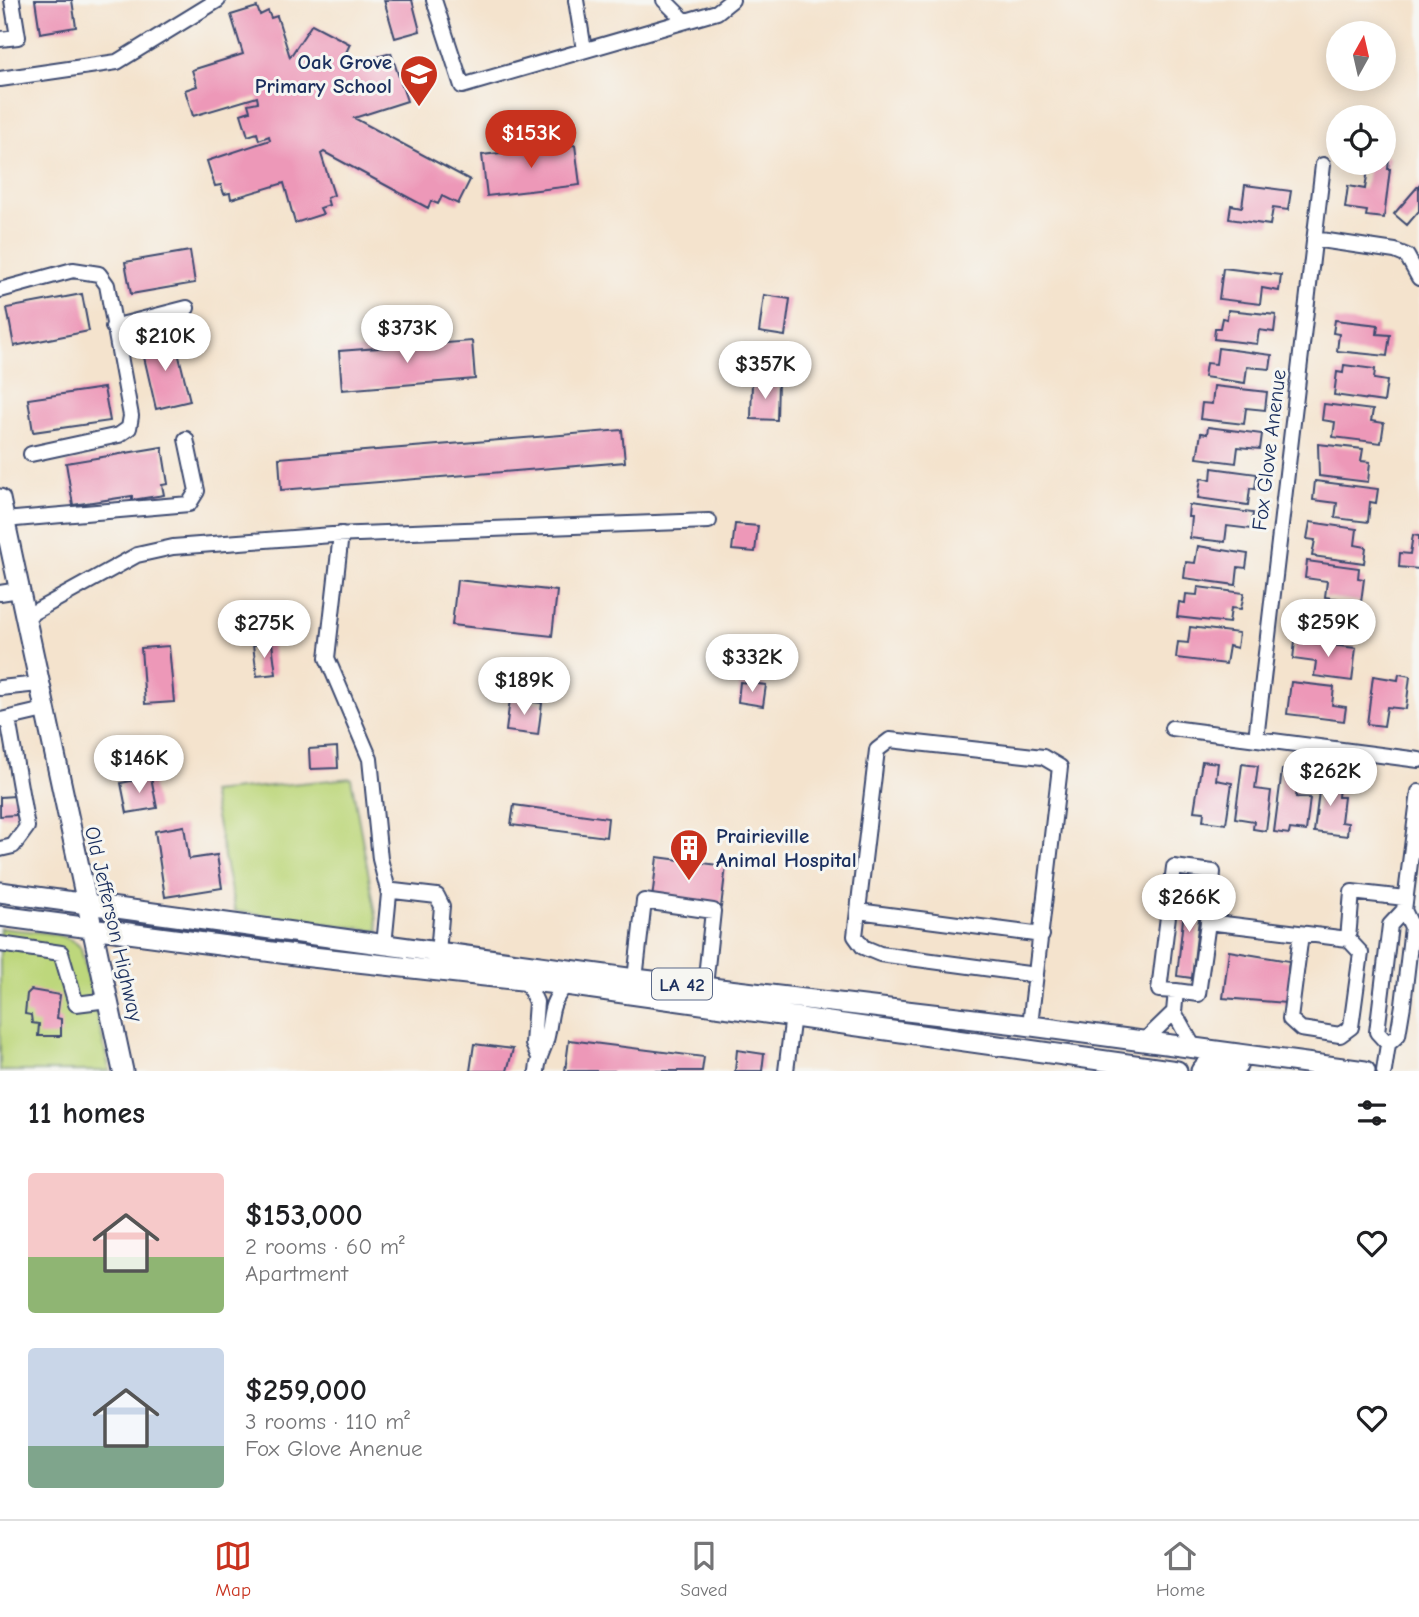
<!DOCTYPE html>
<meta charset="utf-8">
<style>
:root{--surface:#fff;--page:#f6f6f6;--text:#202124;--muted:#757577;--line:#e0e0e0;--accent:#c8321e}
body{margin:0;font-family:"Comic Neue",sans-serif;background:var(--page);color:var(--text);height:100vh;display:flex;flex-direction:column;font-size:26px;white-space:nowrap}
*{box-sizing:border-box;margin:0}
p{font-size:23px;color:var(--muted)}
.icon{flex:none;width:38px;height:38px;fill:none;stroke:currentColor;stroke-width:2;stroke-linecap:round;stroke-linejoin:round}
.map{position:relative;height:1071px;overflow:hidden}
.panel{display:flex;flex-direction:column;background:var(--surface);flex:1}
.panel>*{flex:none}
.needle{width:46px;rotate:8deg}
.fabs{position:absolute;left:1326px;top:21px;display:grid;gap:14px}
.fabs a{display:grid;place-items:center;width:70px;height:70px;border-radius:50%;background:var(--surface);box-shadow:0 4px 18px #0003;font-size:35px}
.price{position:absolute;translate:-50% -60px;padding:0 16px;border-radius:24px;background:#fff;color:#222;font-size:23px;line-height:46px;filter:drop-shadow(0 2px 4px #0008)}
.price::after{content:'';position:absolute;left:50%;top:42px;width:21px;height:16px;margin-left:-10px;background:inherit;clip-path:polygon(0 0,100% 0,50% 100%)}
.price.selected{background:var(--accent);color:#fff}
ul{padding:0;list-style:none}
li{display:flex;align-items:center;gap:21px;height:175px;padding:0 28px}
li span{display:grid;place-items:center;flex:none;width:196px;height:140px;border-radius:7px;color:#555}
li>.icon{margin-inline-start:auto}
span .icon{width:84px;height:84px;fill:#fffc;stroke-width:1}
li b{font-size:30px}
h2{display:flex;justify-content:space-between;align-items:center;height:84px;padding:0 28px;font-size:30px}
.tabs{display:flex;justify-content:space-around;align-items:center;height:98px;border-top:2px solid var(--line);background:var(--surface);font-size:19px;color:var(--muted)}
.tabs a{display:grid;justify-items:center;gap:4px}
.tabs .selected{color:var(--accent)}
.map>svg:first-child{display:block}
.green{fill:#bdd77c;stroke:#6c836d;stroke-width:2}
.building{fill:#ed98b8}
.lines{fill:none;stroke-linecap:round;stroke-linejoin:round}
.minor-casing{stroke:#3c4a6f;stroke-width:18}
.major-casing{stroke:#3c4a6f;stroke-width:23}
.minor{stroke:#fff;stroke-width:14}
.major{stroke:#fff;stroke-width:19}
.labels{text-anchor:middle;stroke-width:6;stroke-linejoin:round;paint-order:stroke}
.shield{fill:#f6f6f2;stroke:#5d6b8a;stroke-width:2}
.shield-label{font-size:19px;font-weight:bold;fill:#1b2f5e}
.poi-label{font-size:21px;font-weight:bold;fill:#1b2f5e;stroke:#f6f6f2;text-anchor:end}
.street-label{font-size:21px;fill:#1b2f5e;stroke:#f6f6f2}
</style>
<div class="map">
<svg width="1419" height="1071" viewBox="0 0 1419 1071">
<rect width="100%" height="100%" fill="#f6f6f2"/>
<filter id="ink" filterUnits="userSpaceOnUse"><feTurbulence type="fractalNoise" baseFrequency=".0143" numOctaves="2"/><feDisplacementMap in="SourceGraphic" scale="14" xChannelSelector="R" yChannelSelector="G"/><feConvolveMatrix kernelMatrix="1 2 1 2 8 2 1 2 1" color-interpolation-filters="sRGB"/></filter>
<filter id="wash" filterUnits="userSpaceOnUse"><feTurbulence type="fractalNoise" baseFrequency=".00686" numOctaves="4" result="noise"/><feDisplacementMap in="SourceGraphic" scale="28" xChannelSelector="R" yChannelSelector="G"/><feGaussianBlur stdDeviation="1.57" result="paint"/><feColorMatrix in="noise" values="0 0 0 0 0 0 0 0 0 0 0 0 0 0 0 0 0 1.4 0 .05"/><feComposite in="paint" operator="in"/></filter>
<g filter="url(#wash)">
<rect width="100%" height="100%" fill="#f4e3cd"/>
<path class="green" d="M351 778 379 931 235 911 211 792Z
M0 928C23 932 66 929 81 948L110 1071H0Z"/>
<g id="blocks">
<path class="building" d="M35 0H72L76 27 40 33Z
M384 0H412L420 31 395 38Z
M257 7 260 15 268 11 271 18 277 16 290 57 312 24 350 44 339 68 391 53 407 101 354 118 470 180 458 204 442 196 438 204 431 201 428 208 324 152 321 154 334 195 327 198 329 205 320 208 323 214 295 223 284 183 231 199 230 193 224 194 221 185 215 186 207 161 270 140 269 136 259 140 257 133 248 136 241 114 250 111 248 104 258 102 257 97 193 116 185 90 197 86 192 70 243 54 231 15Z
M575 145 580 185 487 196 482 155Z
M1384 156 1389 157 1388 169H1390L1384 218 1366 216 1367 211 1345 208 1348 186 1365 189 1369 163H1384Z
M1245 185 1291 191 1288 210 1273 208 1270 225 1229 219 1231 205 1242 207Z
M1419 185V211L1407 225 1394 214Z
M190 251 195 283 131 294 125 262Z
M1223 268 1281 275 1279 291 1262 288 1260 304 1219 299Z
M82 294 89 331 14 346 7 308Z
M764 295 790 299 785 336 759 332Z
M1228 310 1276 315 1274 332 1259 330 1257 344 1214 339 1215 328H1220L1222 318 1227 319Z
M1335 320 1378 325 1377 334 1390 335 1387 356 1337 351 1339 334 1333 333Z
M174 336 190 401 156 409 141 344Z
M472 341 475 379 342 390 339 351Z
M1218 348 1272 355 1270 369 1247 367 1245 383 1204 377 1206 363 1216 364Z
M1344 365 1375 369 1374 379 1387 381 1384 402 1334 395 1337 372 1343 373Z
M752 382H778L777 420 751 419Z
M1214 386 1267 392 1265 410 1246 408 1244 424 1200 419 1202 403 1212 404Z
M104 388 110 421 33 432 28 399Z
M1324 404 1373 410 1371 421 1384 423 1381 443 1333 437 1335 422 1322 420Z
M1208 427 1262 434 1260 449 1238 447 1236 463 1197 458 1201 433 1207 434Z
M622 430 625 462 281 490 279 458Z
M1318 444 1363 449 1361 461 1370 462 1368 482 1319 476Z
M162 447 168 484 162 485 164 495 132 500V496L73 505 66 463Z
M1212 468 1257 474 1255 489 1250 488 1248 505 1198 498 1201 478 1211 480Z
M1315 481 1378 489 1376 503 1370 502 1368 522 1335 518 1337 503 1313 500Z
M1189 505 1253 513 1251 529 1227 526 1225 542 1190 538 1192 517H1188Z
M1310 522 1357 529 1355 545 1366 547 1364 563 1312 556 1315 540 1307 539Z
M735 524 758 526 755 552 732 550Z
M1413 535 1419 536V569L1399 567 1400 553 1410 554Z
M1198 546 1248 554 1246 568 1238 567 1236 585 1184 578 1186 562 1195 563Z
M1307 561 1359 568 1358 578 1364 579 1361 602 1325 597 1327 581 1305 578Z
M457 580 557 591 552 636 452 625Z
M1198 587 1244 593 1241 609 1231 608 1229 623 1177 617 1179 602 1185 603 1186 594 1197 595Z
M1302 604 1348 610 1347 620 1354 621 1352 642 1315 638 1317 623 1300 620Z
M1190 627 1239 633 1237 648 1229 646 1226 664 1176 658 1178 642 1188 643Z
M1295 641 1356 648 1352 681 1314 676 1316 662 1293 659Z
M272 643 276 674 257 676 253 645Z
M169 646 174 702 145 704 141 648Z
M1399 674 1410 676 1406 709 1387 707 1384 726 1367 724 1373 676 1398 680Z
M740 682 766 685 763 706 738 702Z
M1291 682 1334 687 1332 705 1346 707 1344 721 1287 714Z
M510 699 542 703 538 735 506 731Z
M337 747 338 768 310 769 309 749Z
M1202 761 1218 763 1216 780 1232 783 1226 824 1203 821 1204 812 1194 811Z
M1242 764 1258 766 1255 789 1271 791 1266 831 1253 829 1254 821 1235 818Z
M1282 770 1299 772 1296 797 1310 798 1306 831 1290 829 1289 834 1274 832Z
M1321 775 1340 777 1338 797H1344L1341 822 1348 823 1347 836 1314 832Z
M151 777 157 808 127 813 121 783Z
M15 796 16 815 0 816V797Z
M514 805 608 818 606 837 511 825Z
M184 826 189 859 217 855 222 888 165 897 155 831Z
M657 857 726 866 721 907 652 899Z
M1186 891 1202 893 1192 978 1177 976Z
M1229 951 1289 961 1288 970 1302 972 1298 1004 1223 998Z
M31 990 60 995 57 1018 61 1019V1036H38L39 1024 32 1023 31 1015 25 1014 27 994Z
M569 1040 704 1057 702 1071H565Z
M474 1044 513 1049 507 1071H470Z
M737 1050 764 1054 762 1071H735Z"/>
</g>
</g>
<g filter="url(#ink)">
<use href="#blocks" fill-opacity="0" stroke="#3c4a6f" stroke-width="2"/>
<g class="lines">
<defs>
<path id="minor" d="M434 0 462 86 717 12 732 0
M576 0 584 50
M664 0 684 20
M0 39 18 37 12 0
M0 79 117 62 218 0
M1314 239 1395 251 1407 256 1419 278
M0 290 73 270 99 274 107 285 131 416 129 428 119 435 31 454
M113 327 187 308
M4 520 189 504 197 491 186 439
M341 534 327 658 370 759 380 859 389 894
M0 593 19 590
M25 617 137 555 173 547 332 535 709 521
M0 688 39 684
M1 720 44 710
M1172 728 1419 760
M1256 739 1323 165
M0 849 13 846 27 827 8 719
M858 911 1042 935
M1301 934 1290 1019 1301 1029 1340 1035 1351 1027 1361 953 1348 939
M0 944 61 953 76 1004 108 1000
M384 945 389 894 394 891 437 896 442 906 438 953
M635 979 644 901 713 911 705 986
M526 980 536 1002 533 1044 538 1055
M1176 991 1159 990 1174 867 1213 872 1208 922
M1174 1012 1176 991 1198 994 1208 922 1348 939 1352 892 1405 898
M1030 1025 1060 767 1043 757 890 740 877 750 855 936 863 947 880 954 1036 975
M1144 1041 1174 1012 1194 1048
M1388 1044 1377 1032 1390 925 1404 910 1419 792
M537 1071C538 1059 541 1054 545 1044 553 1018 546 1007 566 985
M786 1071 793 1015
M1384 1071 1388 1044 1398 1035 1403 1005 1412 927 1404 910"/>
<path id="major" d="M0 499 123 1071
M0 892 635 979 1017 1024 1365 1071
M0 916 303 956 566 985 1177 1071
M1201 1071C1209 1059 1224 1065 1237 1066"/>
</defs>
<use href="#minor" class="minor-casing"/>
<use href="#major" class="major-casing"/>
<use href="#minor" class="minor"/>
<use href="#major" class="major"/>
</g>
</g>
<defs>
<symbol id="school-pin" viewBox="-11 -11 22 30"><path d="M0 17L-7.5 6A9.5 9.5 0 1 1 7.5 6Z" fill="#c8321e" stroke="#f6f6f2"/><path d="M0-5L7-2L0 1L-7-2ZM-4 1L0 2.5L4 1V4Q0 6-4 4Z" fill="#fff"/></symbol>
<symbol id="building-pin" viewBox="-11 -11 22 30"><path d="M0 17L-7.5 6A9.5 9.5 0 1 1 7.5 6Z" fill="#c8321e" stroke="#f6f6f2"/><path d="M-4-6H4V6H1V3H-1V6H-4ZM-2.5-4.3h1.7v1.8h-1.7ZM.8-4.3h1.7v1.8H.8ZM-2.5-1h1.7V.8h-1.7ZM.8-1h1.7V.8H.8Z" fill="#fff"/></symbol>
</defs>
<g fill-rule="evenodd">
<use href="#school-pin" x="397" y="52" width="44" height="60"/>
<use href="#building-pin" x="667" y="826" width="44" height="60"/>
</g>
<g class="labels">
<rect class="shield" x="652" y="968.5" width="60" height="31" rx="5"/>
<g class="shield-label">
<text x="682" y="991">LA 42</text>
</g>
<g class="poi-label">
<text x="392" y="69">Oak Grove<tspan x="392" dy="24">Primary School</tspan></text>
<text x="716" y="843" text-anchor="start">Prairieville<tspan x="716" dy="24">Animal Hospital</tspan></text>
</g>
<g class="street-label">
<text transform="translate(1269 450) rotate(-83)" y="7">Fox Glove Anenue</text>
<text transform="translate(114 924) rotate(77)" y="7">Old Jefferson Highway</text>
</g>
</g>
</svg>
<div class="fabs">
<a><svg class="needle" viewBox="-14 -14 28 28"><path d="M0-13l5 13h-10z" fill="#e53935"/><path d="M0 13l5-13h-10z" fill="#757577"/></svg></a>
<a><svg class="icon" aria-label="locate" viewBox="0 0 24 24"><circle cx="12" cy="12" r="6"/><path d="M12 2v4M12 18v4M2 12h4M18 12h4"/></svg></a>
</div>
<b class="price selected" style="left:531px;top:170px">$153K</b>
<b class="price" style="left:407px;top:365px">$373K</b>
<b class="price" style="left:165px;top:373px">$210K</b>
<b class="price" style="left:765px;top:401px">$357K</b>
<b class="price" style="left:1328px;top:659px">$259K</b>
<b class="price" style="left:264px;top:660px">$275K</b>
<b class="price" style="left:752px;top:694px">$332K</b>
<b class="price" style="left:524px;top:717px">$189K</b>
<b class="price" style="left:139px;top:795px">$146K</b>
<b class="price" style="left:1330px;top:808px">$262K</b>
<b class="price" style="left:1189px;top:934px">$266K</b>
</div>
<section class="panel">
<h2>11 homes<svg class="icon" aria-label="filters" viewBox="0 0 24 24"><path d="M4 7h16M4 17h16"/><circle cx="9" cy="7" r="2"/><circle cx="15" cy="17" r="2"/></svg></h2>
<ul>
<li><span style="background:linear-gradient(#f6c9c9 60%,#8fb573 0)"><svg class="icon" aria-label="home" viewBox="0 0 24 24"><path d="M3 11l9-7 9 7M6 9v11h12V9"/></svg></span><div><b>$153,000</b><p>2 rooms · 60 m²</p><p>Apartment</p></div><svg class="icon" aria-label="heart" viewBox="0 0 24 24"><path d="M12 20l-8-8c-3-5 5-10 8-4 3-6 11-1 8 4z"/></svg></li>
<li><span style="background:linear-gradient(#c9d6e8 70%,#7fa58c 0)"><svg class="icon" aria-label="home" viewBox="0 0 24 24"><path d="M3 11l9-7 9 7M6 9v11h12V9"/></svg></span><div><b>$259,000</b><p>3 rooms · 110 m²</p><p>Fox Glove Anenue</p></div><svg class="icon" aria-label="heart" viewBox="0 0 24 24"><path d="M12 20l-8-8c-3-5 5-10 8-4 3-6 11-1 8 4z"/></svg></li>
</ul>
</section>
<nav class="tabs">
<a class="selected"><svg class="icon" aria-label="map" viewBox="0 0 24 24"><path d="M3 6l6-2 6 2 6-2v14l-6 2-6-2-6 2zM9 4v14M15 6v14"/></svg>Map</a>
<a><svg class="icon" aria-label="saved" viewBox="0 0 24 24"><path d="M7 4h10v16l-5-4-5 4z"/></svg>Saved</a>
<a><svg class="icon" aria-label="home" viewBox="0 0 24 24"><path d="M3 11l9-7 9 7M6 9v11h12V9"/></svg>Home</a>
</nav>
